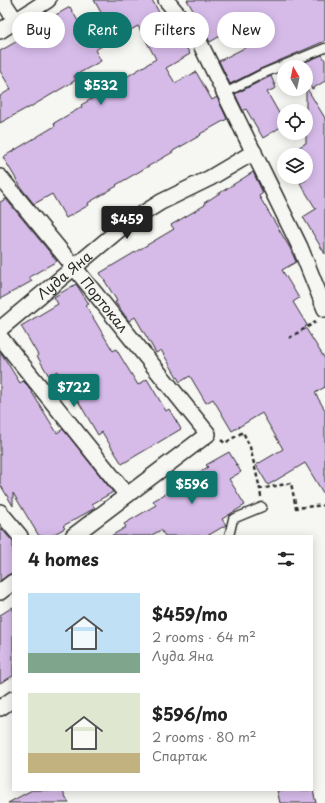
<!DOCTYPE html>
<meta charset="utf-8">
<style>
:root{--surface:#fff;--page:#f2f2f2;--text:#222;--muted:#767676;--accent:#0f766e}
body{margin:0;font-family:"Playpen Sans",sans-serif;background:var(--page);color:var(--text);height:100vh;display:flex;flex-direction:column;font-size:15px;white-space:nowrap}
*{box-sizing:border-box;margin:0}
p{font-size:13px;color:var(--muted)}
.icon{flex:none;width:22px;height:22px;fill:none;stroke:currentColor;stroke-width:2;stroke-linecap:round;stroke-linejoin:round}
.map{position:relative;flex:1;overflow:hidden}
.sheet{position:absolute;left:12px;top:535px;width:301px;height:256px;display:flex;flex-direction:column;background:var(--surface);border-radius:0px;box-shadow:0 2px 10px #0003}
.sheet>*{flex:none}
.banner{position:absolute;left:12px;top:12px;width:301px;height:36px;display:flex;gap:8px}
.needle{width:26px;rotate:351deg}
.buttons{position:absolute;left:277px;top:60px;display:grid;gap:8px}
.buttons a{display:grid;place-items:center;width:36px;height:36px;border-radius:50%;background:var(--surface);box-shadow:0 2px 10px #0003;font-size:20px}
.price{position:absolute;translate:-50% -34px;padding:0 9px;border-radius:4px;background:var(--accent);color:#fff;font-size:13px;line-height:26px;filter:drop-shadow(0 1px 2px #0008)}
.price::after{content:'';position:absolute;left:50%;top:24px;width:12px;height:9px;margin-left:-6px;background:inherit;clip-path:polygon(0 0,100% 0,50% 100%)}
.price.current{background:#222;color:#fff}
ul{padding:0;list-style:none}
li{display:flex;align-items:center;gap:12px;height:100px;padding:0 16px}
li span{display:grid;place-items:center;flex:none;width:112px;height:80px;border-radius:0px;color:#555}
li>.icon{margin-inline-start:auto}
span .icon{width:48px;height:48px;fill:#fffc;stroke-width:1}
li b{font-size:17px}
h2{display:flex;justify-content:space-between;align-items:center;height:48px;padding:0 16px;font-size:17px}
.pill{padding:0 14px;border-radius:18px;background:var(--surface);box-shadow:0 2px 10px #0003;font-size:14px;line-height:36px}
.pill.current{background:var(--accent);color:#fff}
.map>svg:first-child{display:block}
.building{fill:#d6bbe9;stroke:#2b2b2b}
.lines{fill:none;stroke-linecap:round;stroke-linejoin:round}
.service-casing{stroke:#2b2b2b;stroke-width:11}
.minor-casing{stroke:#2b2b2b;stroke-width:18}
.path{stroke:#2b2b2b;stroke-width:2.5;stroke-dasharray:4 3;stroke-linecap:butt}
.service{stroke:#f6f6f2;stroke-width:8}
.minor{stroke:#f6f6f2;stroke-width:15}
.labels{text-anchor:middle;stroke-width:3;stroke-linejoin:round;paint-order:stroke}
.street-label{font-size:14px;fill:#2b2b2b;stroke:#f6f6f2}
</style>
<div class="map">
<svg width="325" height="803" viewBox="0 0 325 803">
<rect width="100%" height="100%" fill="#f6f6f2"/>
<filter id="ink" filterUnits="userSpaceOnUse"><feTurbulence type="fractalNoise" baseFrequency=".025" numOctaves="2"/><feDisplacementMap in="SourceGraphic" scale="8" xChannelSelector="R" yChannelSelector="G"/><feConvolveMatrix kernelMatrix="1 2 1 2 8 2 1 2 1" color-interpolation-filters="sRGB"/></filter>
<g filter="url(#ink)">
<path class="building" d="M94 0H152L179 47 184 44 190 54 166 68 175 83 196 72 212 100 217 97 227 119 200 134 201 135 173 151V152L116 185 117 186 88 203 89 205 66 218 52 194 34 204 22 189 3 157 55 126 54 123 82 107 81 105 109 89 108 88 156 59 138 26 95 50 101 61 74 76 76 80 27 109V108L0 123V96L11 89 0 71V51L49 23 47 20 70 7 83 30 104 18Z
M187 0H325V41L260 69 230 84 219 61 256 42 244 22 210 42 205 33 197 22 199 21Z
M322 55 325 60V81L312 89 306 79V67H293Z
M271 76 276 88 267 92 284 122V125L263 138 246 109 243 111 235 94Z
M306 87 325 118V254L303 217 316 209 300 183 306 180V155H286L306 143Z
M253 172 263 193 259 196 290 248 296 262 282 270 299 298 293 302 307 325 305 327 325 359V387L315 393 325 410V496L305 463 268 485 256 465 283 449 262 413 232 431 213 399 206 403 190 376 180 382 161 350 156 353 135 317 129 321 115 302 117 301 100 273 174 229 171 225 205 205 204 203Z
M6 199 57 261 29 277 32 281 0 299V202Z
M76 284 89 304 86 306 113 351 116 349 138 385 147 379 166 411 169 409 181 429 122 464 102 432 98 435 78 401 75 402 57 371 49 376 37 356 38 355 21 326 58 304 54 297Z
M0 351 20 383 23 381 28 386 57 433 63 429 113 492 92 504 95 508 63 526 65 528 51 536H39L13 493V506L0 484Z
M229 452 241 472 229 479 245 505 222 519 226 525 207 536H165L161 530 150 536H111L126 527 124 524 156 505 153 501 182 484 181 483 208 467 206 465Z
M0 528H1L13 542V573L8 575 0 581Z
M13 607V676L0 683V615Z
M32 790H62L69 803H8Z
M277 790H313L316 803H280Z"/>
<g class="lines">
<defs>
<path id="service" d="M225 93 262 74 325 48
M229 536 233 519 262 507"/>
<g id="minor">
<path d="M2 0 16 21"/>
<path d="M166 0 197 37 300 247 325 309"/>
<path d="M0 31 48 0"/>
<path id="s1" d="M0 177 74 267 208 434 73 536"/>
<path id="s2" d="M0 329 126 224 161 202 210 178 254 152"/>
<path d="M0 337 127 495"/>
<path d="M0 512 20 536"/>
<path d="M0 592 13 582"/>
<path d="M0 708 13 699"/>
</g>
</defs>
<use href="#service" class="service-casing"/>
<use href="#minor" class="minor-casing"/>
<path class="path" d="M289 338 314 323 316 319
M221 440 225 443 243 432 250 447 260 489
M261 497 260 489 291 483 296 508 325 505"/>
<use href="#service" class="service"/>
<use href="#minor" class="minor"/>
</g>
</g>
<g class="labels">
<g class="street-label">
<text dy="5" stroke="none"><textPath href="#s2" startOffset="84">Луда Яна</textPath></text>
<text dy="5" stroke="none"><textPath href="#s1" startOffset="165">Портокал</textPath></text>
</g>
</g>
</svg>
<div class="buttons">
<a><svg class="needle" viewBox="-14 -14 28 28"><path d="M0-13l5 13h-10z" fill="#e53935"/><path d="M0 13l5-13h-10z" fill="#767676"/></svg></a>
<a><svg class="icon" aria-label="locate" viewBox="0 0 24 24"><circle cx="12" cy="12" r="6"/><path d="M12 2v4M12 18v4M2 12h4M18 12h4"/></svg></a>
<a><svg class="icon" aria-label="layers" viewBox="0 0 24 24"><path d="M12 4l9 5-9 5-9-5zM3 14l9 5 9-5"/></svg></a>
</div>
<b class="price" style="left:101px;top:106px">$532</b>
<b class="price current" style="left:127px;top:240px">$459</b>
<b class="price" style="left:74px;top:408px">$722</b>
<b class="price" style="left:192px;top:505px">$596</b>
<div class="banner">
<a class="pill">Buy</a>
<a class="pill current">Rent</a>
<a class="pill">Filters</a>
<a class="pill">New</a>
</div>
<section class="sheet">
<h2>4 homes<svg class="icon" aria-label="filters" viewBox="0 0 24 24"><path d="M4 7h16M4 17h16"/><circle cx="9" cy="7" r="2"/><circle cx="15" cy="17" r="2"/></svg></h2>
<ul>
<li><span style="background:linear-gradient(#bfe0f5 75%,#7fa58c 0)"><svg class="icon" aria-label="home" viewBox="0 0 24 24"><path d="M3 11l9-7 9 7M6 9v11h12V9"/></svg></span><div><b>$459/mo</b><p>2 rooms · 64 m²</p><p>Луда Яна</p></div></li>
<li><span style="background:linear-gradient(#dfe7d0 75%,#c2b280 0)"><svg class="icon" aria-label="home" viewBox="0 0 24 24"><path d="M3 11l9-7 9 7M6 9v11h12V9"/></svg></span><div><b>$596/mo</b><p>2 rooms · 80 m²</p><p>Спартак</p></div></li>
</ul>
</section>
</div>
